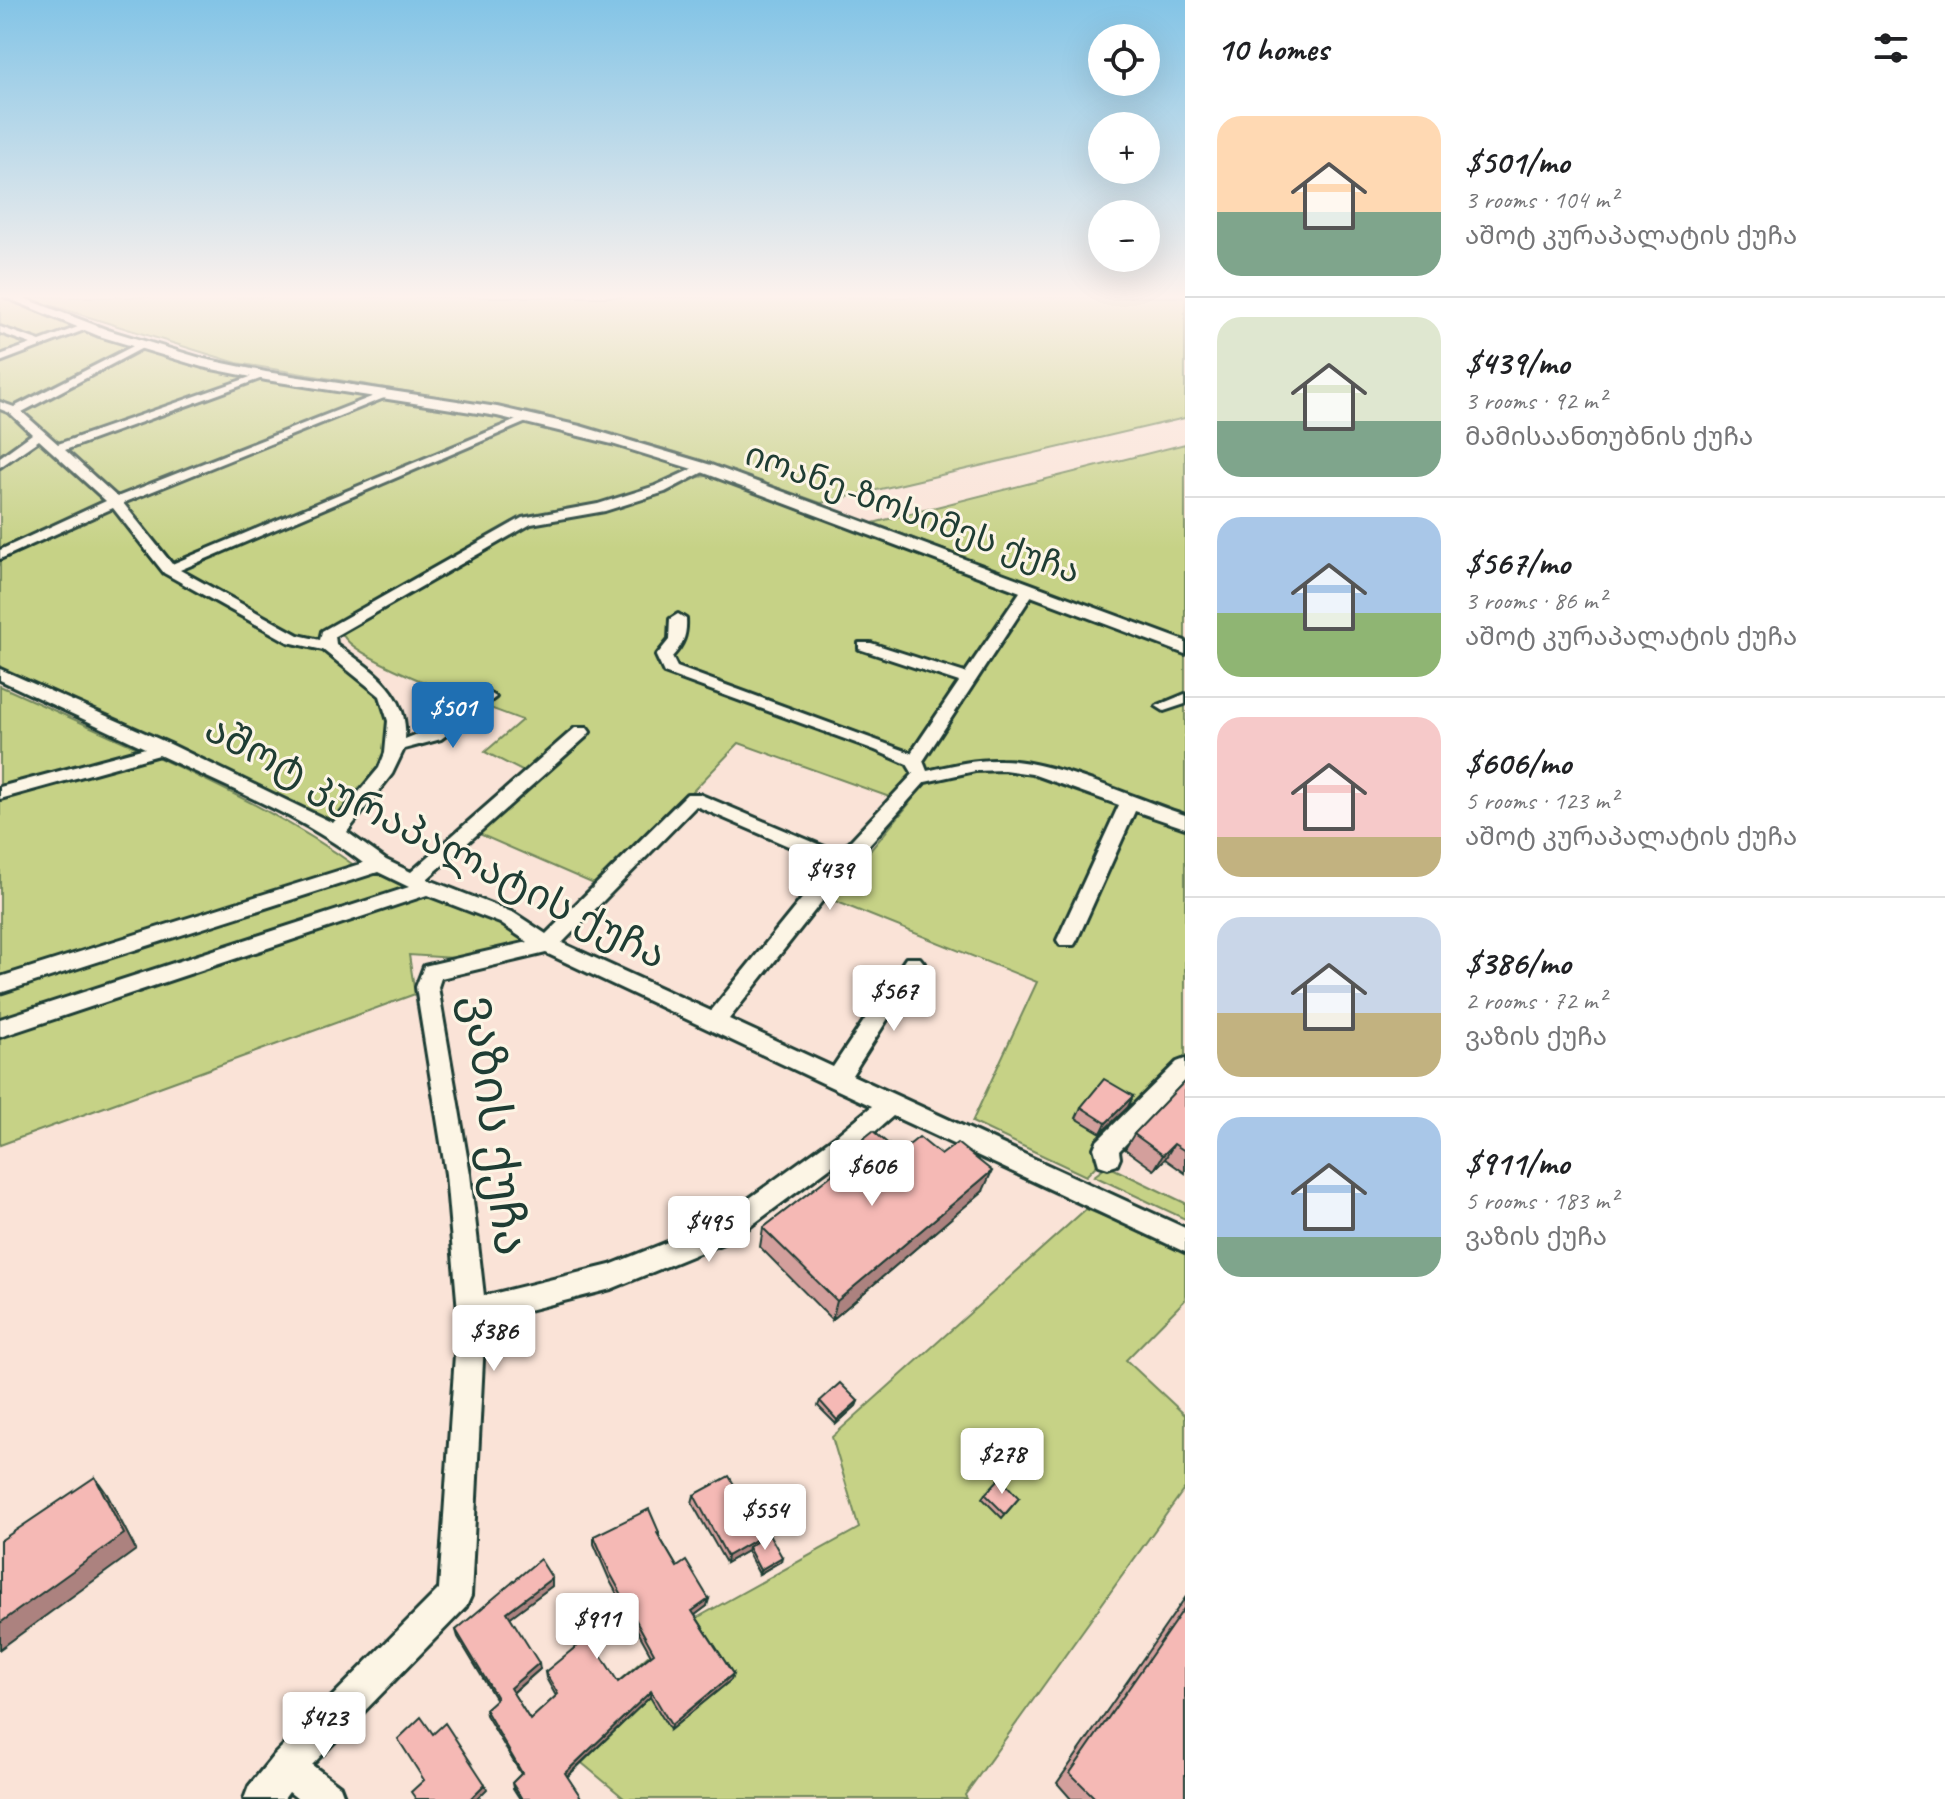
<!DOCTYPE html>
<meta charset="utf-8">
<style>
:root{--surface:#fff;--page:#f2f2f2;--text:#202124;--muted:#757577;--line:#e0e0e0;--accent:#1f6fb2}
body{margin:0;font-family:Caveat,"Noto Sans Georgian",sans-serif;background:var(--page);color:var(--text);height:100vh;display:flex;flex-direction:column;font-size:30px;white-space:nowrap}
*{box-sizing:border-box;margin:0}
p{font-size:26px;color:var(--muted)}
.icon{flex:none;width:44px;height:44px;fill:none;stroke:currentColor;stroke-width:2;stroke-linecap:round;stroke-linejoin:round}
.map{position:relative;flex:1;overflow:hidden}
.sheet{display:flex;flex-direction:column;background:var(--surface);width:760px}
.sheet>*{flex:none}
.controls{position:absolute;left:1088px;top:24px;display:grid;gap:16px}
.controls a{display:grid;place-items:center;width:72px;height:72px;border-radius:50%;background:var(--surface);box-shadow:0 8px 32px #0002;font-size:40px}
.price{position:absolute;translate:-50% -68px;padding:0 18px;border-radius:8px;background:#fff;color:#222;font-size:26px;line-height:52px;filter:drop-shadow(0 2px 4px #0008)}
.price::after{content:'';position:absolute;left:50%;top:48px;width:24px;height:18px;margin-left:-12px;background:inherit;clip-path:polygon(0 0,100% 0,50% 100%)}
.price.active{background:var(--accent);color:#fff}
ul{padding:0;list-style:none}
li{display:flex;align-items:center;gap:24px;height:200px;padding:0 32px}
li+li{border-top:2px solid var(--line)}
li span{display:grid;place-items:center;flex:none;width:224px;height:160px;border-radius:24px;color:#555}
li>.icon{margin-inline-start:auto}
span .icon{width:96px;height:96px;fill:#fffc;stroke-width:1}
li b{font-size:34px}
h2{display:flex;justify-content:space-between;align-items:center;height:96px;padding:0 32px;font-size:34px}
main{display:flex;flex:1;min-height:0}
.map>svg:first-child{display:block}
.green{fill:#c6d286;stroke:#72885d;stroke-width:2}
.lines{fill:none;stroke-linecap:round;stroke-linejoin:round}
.minor-casing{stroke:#1f3d34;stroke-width:6}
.tertiary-casing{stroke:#1f3d34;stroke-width:6}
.minor{fill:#fcf5e5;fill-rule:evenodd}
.tertiary{fill:#fcf5e5;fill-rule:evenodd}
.wall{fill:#d39f9c;stroke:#1f3d34;stroke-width:2}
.shaded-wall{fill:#ac827f;stroke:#1f3d34;stroke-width:2}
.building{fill:#f5b9b5;stroke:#1f3d34;stroke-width:2}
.labels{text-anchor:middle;stroke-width:6;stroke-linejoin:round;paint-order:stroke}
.far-street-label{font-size:34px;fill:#1f3d34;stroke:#fcf5e5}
.street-label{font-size:40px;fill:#1f3d34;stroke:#fcf5e5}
.near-street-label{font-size:48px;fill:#1f3d34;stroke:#fcf5e5}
</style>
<main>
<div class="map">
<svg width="1185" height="1799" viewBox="0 0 1185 1799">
<rect width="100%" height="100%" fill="#fae3d7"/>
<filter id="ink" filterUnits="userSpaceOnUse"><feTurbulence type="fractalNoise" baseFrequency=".0125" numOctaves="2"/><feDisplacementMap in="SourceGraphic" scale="16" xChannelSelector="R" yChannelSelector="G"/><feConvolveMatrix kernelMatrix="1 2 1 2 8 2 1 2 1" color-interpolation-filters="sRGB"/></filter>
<g filter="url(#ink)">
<path class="green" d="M0 297H11L201 362 530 418 705 468 600 508 527 521 326 640 388 695 396 745 336 833 0 674Z
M24 297H1185V418L821 503 676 452 535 413 237 363Z
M1185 444V641L873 523Z
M714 475 1185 653V1075L1086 1176 972 1122 1037 982 830 899 909 804 739 743 601 887 477 833 536 778 485 752 522 720C489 707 355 661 343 635L346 626 527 525 590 513 665 490 693 478Z
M0 686 142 750 0 789Z
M151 754C223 788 294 821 358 868L0 982V795Z
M379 865 428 888 0 1028V985Z
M439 894 505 927 526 942 470 959 409 955 415 994 0 1145V1034L332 923Z
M1108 1166 1185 1203V1219L1094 1176Z
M1086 1209 1185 1248V1300L1126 1360 1185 1415V1488L965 1795 967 1799H625L552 1738 684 1625 859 1528 832 1437Z"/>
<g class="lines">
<defs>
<path id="minor" d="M86 324 95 326 0 362V355L31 344 0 333V327L40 341Z
M141 342 150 344 22 412 58 444 259 374 268 376 65 450 117 497 384 392 394 394 123 503 172 564 526 416 536 418 180 570 298 635 320 640 322 631 522 518 598 504 655 486 701 465 711 468 665 492 605 511 531 524 335 636 336 644C370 669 409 691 405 739L440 725 482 694 488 692 496 697 441 739 404 749 392 774 347 832 386 860 411 872 575 728H587L590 732 587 736 427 879 514 913 546 934 687 794H699L839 853 913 774 907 764 875 750 664 673 656 656 669 640 670 619 678 614 686 619C687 635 683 645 672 657L677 667 911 753 959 682 859 649V643H871L965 673 1024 586H1034L1036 589 923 761 927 771C952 765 976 759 1001 760 1053 760 1134 798 1185 815V828L1135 811 1077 940 1074 945H1060L1057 940 1119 805 1032 774 1004 770 975 771 925 782 849 867 729 1019 833 1067 906 958H920L924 963 920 968 852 1075 1185 1228V1252L893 1116 855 1149 733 1239 611 1289 485 1321 471 1596 466 1607 312 1765 340 1786 345 1799H298L289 1792 284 1799H244L249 1786 274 1755 439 1589 458 1311 446 1174 416 987 424 966 528 942 500 923 427 895 0 1037V1019L409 887 378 872 0 993V977L363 863C301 816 229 788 159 755L0 799V787L145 748 0 680V669L170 744 333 823 379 768 385 753 388 721 380 696 323 650 288 642 164 573 113 508 0 559V550L106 501 39 440 0 467V457L32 434 10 413 0 409V402L14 407ZM696 806 830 864 711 1011 562 943ZM546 953 829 1086 872 1106 837 1135 715 1223 610 1265 484 1296 470 1174 438 987 441 978Z
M1185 694V704L1164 711 1156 706Z
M1185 1059V1083L1119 1151 1120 1158 1117 1165 1108 1168 1099 1165 1094 1148 1097 1141 1177 1062Z"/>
<path id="tertiary" d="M5 297H21L108 330 204 359 266 372 497 407 580 426 711 465 1185 641V654L699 471 612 444 497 416 266 380 202 367 99 336Z"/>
</defs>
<use href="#minor" class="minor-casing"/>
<use href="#tertiary" class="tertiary-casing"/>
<use href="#minor" class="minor"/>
<use href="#tertiary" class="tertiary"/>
</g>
<path class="wall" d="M1185 1081V1173L1165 1159 1154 1170 1125 1149 1134 1134Z
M1133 1096 1128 1107 1101 1133 1076 1118 1081 1107Z
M899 1153 983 1191 832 1320 760 1247 763 1228 832 1175 835 1161Z
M820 1401H858L856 1406 836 1424 818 1406Z
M985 1494 1019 1498 1002 1518 982 1498Z
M694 1495 762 1538 781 1561 759 1574 747 1551 726 1563 692 1503Z
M659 1532V1536L677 1567 707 1606 695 1615 733 1674 731 1680 670 1730 650 1697 567 1777 582 1799H520L513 1788 512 1783 521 1774 486 1715 485 1709 496 1700 458 1637 456 1630 552 1586 510 1617 540 1669 513 1693 530 1720 556 1696 546 1678 545 1672 618 1682 651 1655 610 1581 594 1544V1536Z
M1185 1598V1799H1071L1057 1783Z"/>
<path class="shaded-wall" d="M1133 1096 1128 1107 1101 1133 1106 1123Z
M1174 1144 1165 1159 1154 1170 1163 1155Z
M992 1171 983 1191 832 1320 837 1301Z
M858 1401 856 1406 836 1424 837 1420Z
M95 1477 107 1494 136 1550 0 1649V1623Z
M763 1535 761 1542 748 1547 747 1551 726 1563 727 1556Z
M782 1557 781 1561 759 1574 760 1570Z
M552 1578V1586L508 1619 507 1612Z
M709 1599 707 1606 691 1618 692 1611Z
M539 1663 540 1669 511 1694 510 1688Z
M733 1674 731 1680 670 1730 671 1725Z
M651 1691 650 1697 565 1778V1773Z
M485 1784 487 1789 477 1799H470Z"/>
<path class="building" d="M1104 1079 1133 1096 1106 1123 1081 1107Z
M1185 1081V1151L1174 1144 1163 1155 1134 1134Z
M873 1131 899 1153 919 1137 941 1155 957 1143 992 1171 837 1301 763 1228 842 1167 835 1161Z
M840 1383 858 1401 837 1420 820 1401Z
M729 1476 763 1535 727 1556 694 1495Z
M95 1477 124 1534 0 1623V1541Z
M1000 1478 1019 1498 1005 1514 985 1494Z
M649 1509 659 1532 657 1533 677 1567 686 1561 709 1599 692 1611 733 1674 671 1725 651 1691 565 1773 582 1799H522L512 1783 522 1773 485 1709 497 1698 456 1630 540 1559 552 1578 507 1612 539 1663 510 1688 530 1720 558 1694 545 1672 589 1636 618 1682 654 1653 610 1573 594 1536Z
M769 1534 782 1557 760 1570 748 1547Z
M1185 1607V1799H1096L1070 1773Z
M421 1717 433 1734 445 1723 485 1784 470 1799H416L411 1792 424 1780 398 1739Z"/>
</g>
<linearGradient id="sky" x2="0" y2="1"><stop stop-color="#83c4e6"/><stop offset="0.54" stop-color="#fdf2ed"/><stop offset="1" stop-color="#fdf2ed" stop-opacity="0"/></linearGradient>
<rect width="1185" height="549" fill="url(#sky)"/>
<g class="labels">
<g class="far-street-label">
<text transform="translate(913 512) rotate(20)" y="12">იოანე-ზოსიმეს ქუჩა</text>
</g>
<g class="street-label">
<text transform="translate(436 841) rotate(27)" y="14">აშოტ კურაპალატის ქუჩა</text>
</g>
<g class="near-street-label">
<text transform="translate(497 1125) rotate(83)" y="17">ვაზის ქუჩა</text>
</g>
</g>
</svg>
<div class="controls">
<a><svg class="icon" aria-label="locate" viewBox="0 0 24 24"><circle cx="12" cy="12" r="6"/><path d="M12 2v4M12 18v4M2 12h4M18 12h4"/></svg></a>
<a>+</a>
<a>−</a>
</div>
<b class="price active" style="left:453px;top:750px">$501</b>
<b class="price" style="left:830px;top:912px">$439</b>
<b class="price" style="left:894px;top:1033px">$567</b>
<b class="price" style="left:872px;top:1208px">$606</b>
<b class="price" style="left:709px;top:1264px">$495</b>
<b class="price" style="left:494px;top:1373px">$386</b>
<b class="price" style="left:1002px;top:1496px">$278</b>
<b class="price" style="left:765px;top:1552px">$554</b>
<b class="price" style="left:597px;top:1661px">$911</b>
<b class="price" style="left:324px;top:1760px">$423</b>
</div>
<section class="sheet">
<h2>10 homes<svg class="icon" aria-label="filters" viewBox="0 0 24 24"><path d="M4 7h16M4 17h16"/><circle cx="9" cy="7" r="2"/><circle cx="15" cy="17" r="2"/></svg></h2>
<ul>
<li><span style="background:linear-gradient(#ffd9b3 60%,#7fa58c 0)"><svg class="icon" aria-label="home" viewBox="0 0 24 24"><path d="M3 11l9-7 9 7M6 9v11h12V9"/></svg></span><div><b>$501/mo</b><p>3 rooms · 104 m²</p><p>აშოტ კურაპალატის ქუჩა</p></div></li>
<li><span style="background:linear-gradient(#dfe7d0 65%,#7fa58c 0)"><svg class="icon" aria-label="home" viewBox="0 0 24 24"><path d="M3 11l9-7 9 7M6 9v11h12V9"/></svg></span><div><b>$439/mo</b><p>3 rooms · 92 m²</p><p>მამისაანთუბნის ქუჩა</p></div></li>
<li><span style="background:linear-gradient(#a9c7e8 60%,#8fb573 0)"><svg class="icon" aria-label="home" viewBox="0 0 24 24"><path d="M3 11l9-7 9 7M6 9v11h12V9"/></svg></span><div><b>$567/mo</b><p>3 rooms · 86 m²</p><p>აშოტ კურაპალატის ქუჩა</p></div></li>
<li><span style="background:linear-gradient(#f6c9c9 75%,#c2b280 0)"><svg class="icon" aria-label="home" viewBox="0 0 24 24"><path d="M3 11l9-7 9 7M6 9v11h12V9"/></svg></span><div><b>$606/mo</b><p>5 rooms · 123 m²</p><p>აშოტ კურაპალატის ქუჩა</p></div></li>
<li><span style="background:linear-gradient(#c9d6e8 60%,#c2b280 0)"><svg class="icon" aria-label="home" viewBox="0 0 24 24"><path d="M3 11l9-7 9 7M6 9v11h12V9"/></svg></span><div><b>$386/mo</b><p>2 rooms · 72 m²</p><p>ვაზის ქუჩა</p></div></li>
<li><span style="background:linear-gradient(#a9c7e8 75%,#7fa58c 0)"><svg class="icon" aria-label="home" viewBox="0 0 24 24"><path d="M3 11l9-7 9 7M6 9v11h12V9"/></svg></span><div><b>$911/mo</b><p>5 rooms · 183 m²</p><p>ვაზის ქუჩა</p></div></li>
</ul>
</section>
</main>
